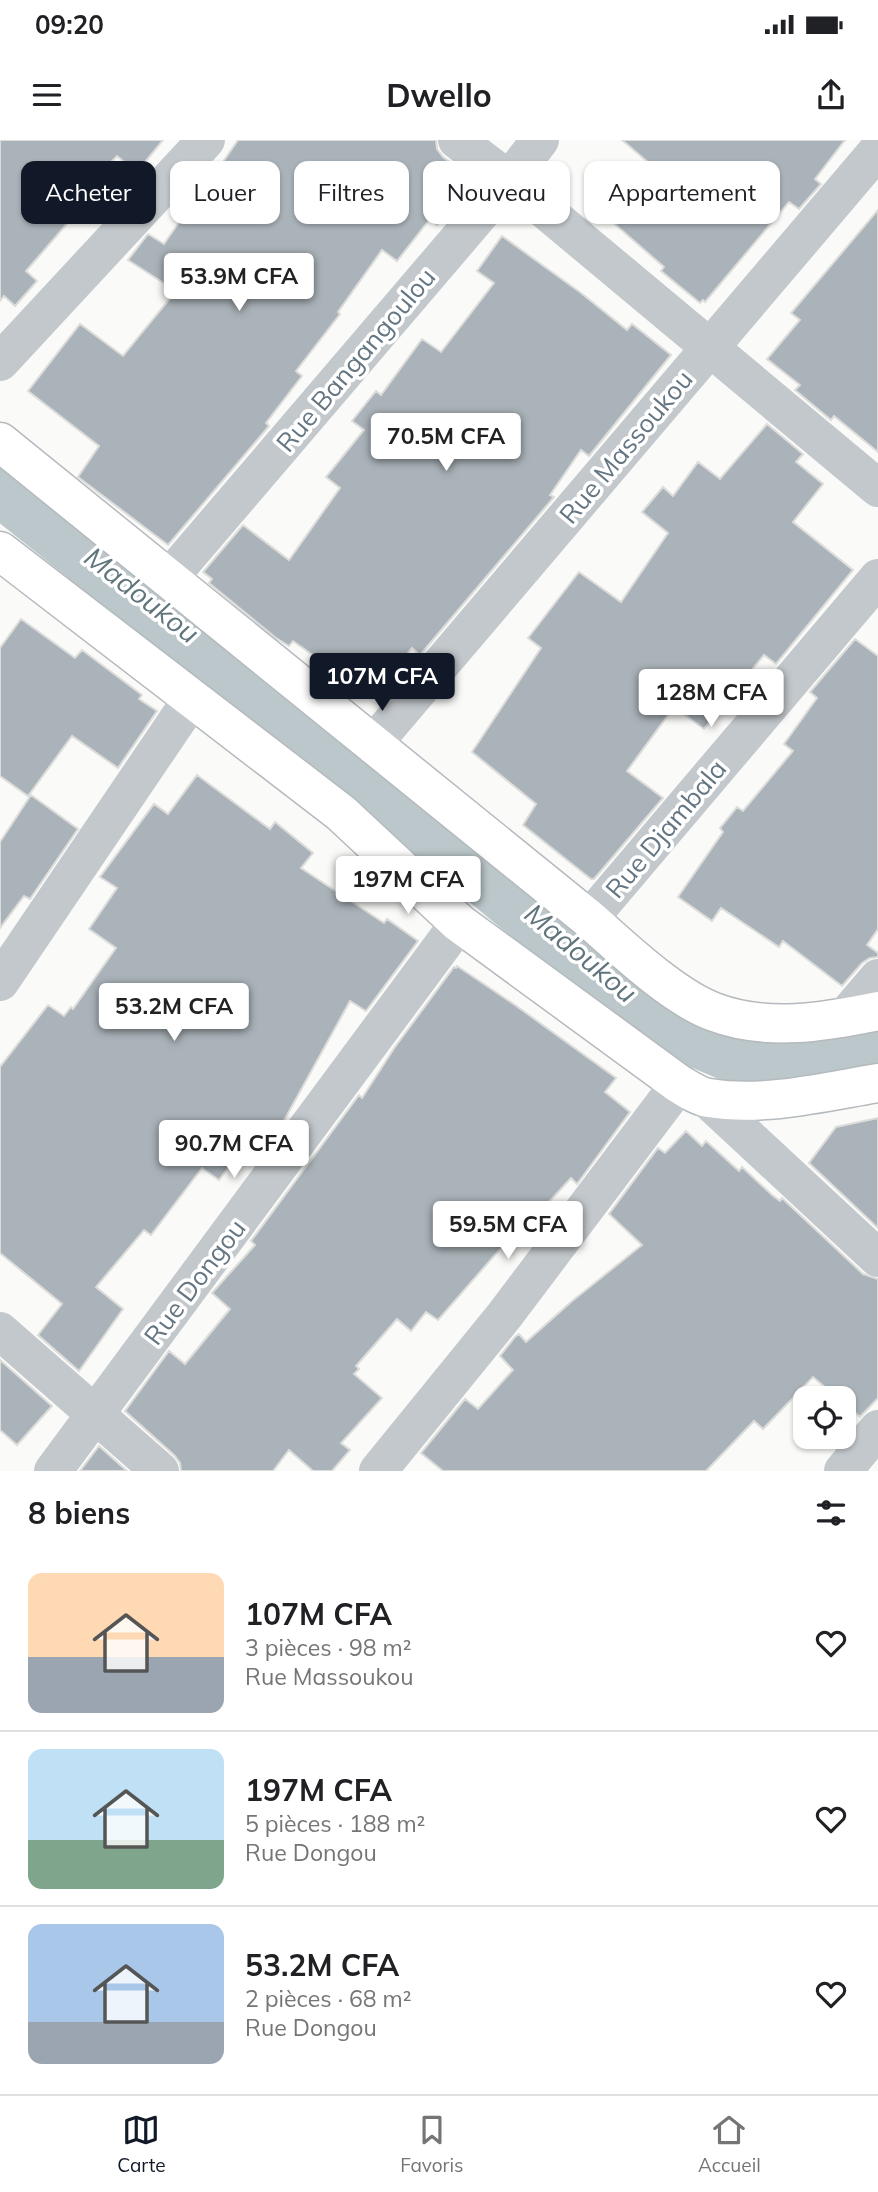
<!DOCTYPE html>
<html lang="fr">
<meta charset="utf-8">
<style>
:root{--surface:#fff;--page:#f6f6f6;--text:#202124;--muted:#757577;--line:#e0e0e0;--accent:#111827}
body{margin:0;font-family:Mulish,sans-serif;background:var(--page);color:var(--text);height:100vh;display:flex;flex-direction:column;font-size:26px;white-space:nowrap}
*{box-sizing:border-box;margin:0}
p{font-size:23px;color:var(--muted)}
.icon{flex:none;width:38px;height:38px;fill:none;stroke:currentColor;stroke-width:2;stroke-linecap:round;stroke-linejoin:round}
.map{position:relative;height:1331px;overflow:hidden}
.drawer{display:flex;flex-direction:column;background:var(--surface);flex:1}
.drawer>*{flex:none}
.banner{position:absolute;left:21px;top:21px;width:836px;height:63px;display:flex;gap:14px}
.tools{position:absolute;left:793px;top:1246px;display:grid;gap:14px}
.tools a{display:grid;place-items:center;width:63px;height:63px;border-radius:14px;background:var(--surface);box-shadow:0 2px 5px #0004;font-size:35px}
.price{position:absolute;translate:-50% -60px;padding:0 16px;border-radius:7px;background:#fff;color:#222;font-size:23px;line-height:46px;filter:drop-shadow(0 2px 4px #0008)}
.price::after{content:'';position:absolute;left:50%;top:42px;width:21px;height:16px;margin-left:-10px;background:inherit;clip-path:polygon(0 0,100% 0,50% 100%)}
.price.on{background:var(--accent);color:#fff}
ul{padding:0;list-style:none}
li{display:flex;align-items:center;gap:21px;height:175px;padding:0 28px}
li+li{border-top:2px solid var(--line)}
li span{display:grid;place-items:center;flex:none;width:196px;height:140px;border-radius:14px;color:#555}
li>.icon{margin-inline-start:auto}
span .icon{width:84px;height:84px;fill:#fffc;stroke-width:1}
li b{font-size:30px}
h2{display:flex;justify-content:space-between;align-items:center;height:84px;padding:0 28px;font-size:30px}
.chip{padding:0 24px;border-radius:14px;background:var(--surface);box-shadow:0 2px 5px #0004;font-size:24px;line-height:63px}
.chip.on{background:var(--accent);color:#fff}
.status{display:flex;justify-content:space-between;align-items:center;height:49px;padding:0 35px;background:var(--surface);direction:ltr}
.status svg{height:19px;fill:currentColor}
header{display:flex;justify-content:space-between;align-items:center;height:91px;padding:0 28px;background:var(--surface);font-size:32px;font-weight:700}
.dock{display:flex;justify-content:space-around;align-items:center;height:98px;border-top:2px solid var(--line);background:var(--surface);font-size:19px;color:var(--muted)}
.dock a{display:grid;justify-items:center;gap:4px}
.dock .on{color:var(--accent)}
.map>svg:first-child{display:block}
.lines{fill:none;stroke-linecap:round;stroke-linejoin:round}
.river{stroke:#bbc7cb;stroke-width:65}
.building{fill:#aab3b9;stroke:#dcdcda;stroke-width:2}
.major-casing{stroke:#b5babe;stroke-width:41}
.minor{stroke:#c3c8cc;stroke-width:38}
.major{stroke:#fff;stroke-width:38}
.labels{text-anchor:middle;stroke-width:7;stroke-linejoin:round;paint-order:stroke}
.street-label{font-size:26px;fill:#657683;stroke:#fff}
.water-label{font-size:28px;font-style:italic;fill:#60757c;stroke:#fff}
</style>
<div class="status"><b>09:20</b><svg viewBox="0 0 49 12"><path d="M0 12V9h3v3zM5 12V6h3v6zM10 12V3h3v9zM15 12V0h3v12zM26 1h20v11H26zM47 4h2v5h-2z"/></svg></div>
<header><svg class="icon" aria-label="menu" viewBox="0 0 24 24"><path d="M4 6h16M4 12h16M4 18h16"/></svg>Dwello<svg class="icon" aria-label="share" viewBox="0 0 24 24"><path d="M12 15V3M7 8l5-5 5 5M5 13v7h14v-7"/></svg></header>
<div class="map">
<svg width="878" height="1331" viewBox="0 0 878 1331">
<rect width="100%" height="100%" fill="#fafaf8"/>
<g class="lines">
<path class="river" d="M0 342 359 628 661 879 729 908 816 917 878 905"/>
</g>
<path class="building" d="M0 0H163L137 32 117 16 96 37 66 73 72 78 26 131 37 141 15 166 4 156 0 161Z
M238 0H436L437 9 443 17 474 40 437 85 430 79 397 121 382 110 338 172 340 174 296 231 302 236 266 283 269 286 168 405 78 337 99 306 28 251 80 184 123 216 176 151 128 120 148 94 164 104 193 62 195 63Z
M622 0H845L815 39 821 44 799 69 789 62 705 162 703 160 700 163 661 131 664 127 610 80 655 28Z
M878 70V312L834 276 831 280 795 250 800 245 767 219 800 180 791 173Z
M502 96 581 153 627 190 632 184 671 215 589 316 581 310 550 355 554 357 420 515 412 508 371 558 333 526 331 528 293 501 289 506 276 498 209 443 212 439 203 432 243 385 289 420 340 348 326 337 364 290 352 281 376 251 381 255 422 199 441 212 494 143 477 131Z
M767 284 803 314 796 322 823 344 793 382 853 430 776 524 764 515 704 589 674 567 627 631 663 658 594 739H591L523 685 536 664 472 612 541 508 528 498 579 432 621 462 668 393 642 372 663 347 673 356 698 322 720 339Z
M21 479 75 518 82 510 142 555 139 559 157 571 118 628 72 596 28 656 0 636V508Z
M855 499 878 516V789L867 805 878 813V817L870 818 862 823 842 846 783 801 779 807 721 768 712 781 678 757 723 692 720 688 737 667 743 671 793 611 784 604 817 558 810 552Z
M197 635 270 689 275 682 313 713 301 728 384 783 387 779 418 801 366 871 350 861 281 986 266 1007 251 997 219 1040 202 1028 151 1095 144 1090 96 1147 123 1169 79 1231 38 1195 62 1164 0 1113V927L48 865 64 876 71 867 73 869 116 808 89 789 117 748 100 737 154 664 168 674Z
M31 655 78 689 30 759 24 756 0 788V702Z
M457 826 515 865 616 938 605 952 630 972 577 1044 571 1038 526 1087 522 1084 438 1180 426 1172 411 1191 397 1179 356 1226 359 1229 354 1234 382 1258 341 1303 350 1310 332 1331H313L289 1310 273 1331H181L180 1323 174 1315 125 1271 169 1211 185 1224 230 1169 212 1153 255 1105 251 1101 359 955 362 958 395 907 454 827 456 828Z
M878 978V1088L809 1023 836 987Z
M686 991 702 1006 706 1001 739 1031 742 1027 772 1055 780 1061 782 1058 863 1134 878 1139V1258L860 1277 844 1263V1258H838L813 1237 763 1289 754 1281 706 1331H443L421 1313 465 1259 478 1269 513 1230 500 1216 515 1197 519 1194 526 1202 571 1162 642 1105 609 1074 658 1008 665 1013Z
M0 1220 52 1266 17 1305 0 1290Z
M99 1306 127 1331H80Z"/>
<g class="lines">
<defs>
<path id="major" d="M0 302 589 779C622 808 673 857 714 872 767 892 824 882 878 871
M0 411 341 673 459 783 679 944C688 949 699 957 709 958 764 967 824 952 878 943"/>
</defs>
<use href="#major" class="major-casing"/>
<path class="minor" d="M457 0 509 40 878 348
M0 222 206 0
M169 438 509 40 540 0
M373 604 878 10
M589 779 878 438
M0 842 191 560
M844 878 878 838
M706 958 878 1118
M0 1191 160 1331
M53 1331 459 783
M378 1331 504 1176 679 944
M843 1331 878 1289"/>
<use href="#major" class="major"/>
</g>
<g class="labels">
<g class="street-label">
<text transform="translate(356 220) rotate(-50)" y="9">Rue Bangangoulou</text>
<text transform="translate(626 307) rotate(-50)" y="9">Rue Massoukou</text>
<text transform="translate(666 689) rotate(-50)" y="9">Rue Djambala</text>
<text transform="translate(195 1142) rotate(-53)" y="9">Rue Dongou</text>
</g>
<g class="water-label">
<text transform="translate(142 455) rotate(38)" y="10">Madoukou</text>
<text transform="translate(581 813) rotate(40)" y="10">Madoukou</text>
</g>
</g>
</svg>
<div class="tools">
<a><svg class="icon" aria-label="locate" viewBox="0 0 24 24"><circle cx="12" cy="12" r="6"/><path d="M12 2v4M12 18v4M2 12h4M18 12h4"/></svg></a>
</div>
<b class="price" style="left:239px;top:173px">53.9M CFA</b>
<b class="price" style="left:446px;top:333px">70.5M CFA</b>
<b class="price on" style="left:382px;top:573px">107M CFA</b>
<b class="price" style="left:711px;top:589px">128M CFA</b>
<b class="price" style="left:408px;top:776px">197M CFA</b>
<b class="price" style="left:174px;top:903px">53.2M CFA</b>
<b class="price" style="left:234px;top:1040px">90.7M CFA</b>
<b class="price" style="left:508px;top:1121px">59.5M CFA</b>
<div class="banner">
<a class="chip on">Acheter</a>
<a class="chip">Louer</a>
<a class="chip">Filtres</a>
<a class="chip">Nouveau</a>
<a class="chip">Appartement</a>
</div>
</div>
<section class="drawer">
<h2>8 biens<svg class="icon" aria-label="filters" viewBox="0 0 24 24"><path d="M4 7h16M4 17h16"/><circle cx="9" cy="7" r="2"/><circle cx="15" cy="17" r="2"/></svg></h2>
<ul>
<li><span style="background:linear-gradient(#ffd9b3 60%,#9aa5b1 0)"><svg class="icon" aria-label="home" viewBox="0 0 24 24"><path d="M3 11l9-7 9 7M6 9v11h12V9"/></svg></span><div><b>107M CFA</b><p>3 pièces · 98 m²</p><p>Rue Massoukou</p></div><svg class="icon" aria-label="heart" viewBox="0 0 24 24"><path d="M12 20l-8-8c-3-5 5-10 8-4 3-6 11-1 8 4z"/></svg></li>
<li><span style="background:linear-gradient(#bfe0f5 65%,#7fa58c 0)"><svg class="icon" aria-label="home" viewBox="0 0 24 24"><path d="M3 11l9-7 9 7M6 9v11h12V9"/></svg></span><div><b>197M CFA</b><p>5 pièces · 188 m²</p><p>Rue Dongou</p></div><svg class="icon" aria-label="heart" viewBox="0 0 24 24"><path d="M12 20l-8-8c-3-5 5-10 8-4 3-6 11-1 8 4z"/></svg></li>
<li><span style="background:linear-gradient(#a9c7e8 70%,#9aa5b1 0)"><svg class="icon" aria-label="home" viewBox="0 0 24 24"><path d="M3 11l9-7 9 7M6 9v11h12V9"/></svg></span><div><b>53.2M CFA</b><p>2 pièces · 68 m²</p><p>Rue Dongou</p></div><svg class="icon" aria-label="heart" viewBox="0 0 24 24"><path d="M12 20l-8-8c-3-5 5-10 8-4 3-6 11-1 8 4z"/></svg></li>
</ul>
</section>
<nav class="dock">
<a class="on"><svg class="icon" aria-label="map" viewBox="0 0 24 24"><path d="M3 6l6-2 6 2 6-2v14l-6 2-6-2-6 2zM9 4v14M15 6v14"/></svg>Carte</a>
<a><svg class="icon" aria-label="saved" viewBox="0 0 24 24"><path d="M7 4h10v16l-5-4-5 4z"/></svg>Favoris</a>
<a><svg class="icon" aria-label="home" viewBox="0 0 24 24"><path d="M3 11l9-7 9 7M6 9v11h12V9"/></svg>Accueil</a>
</nav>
